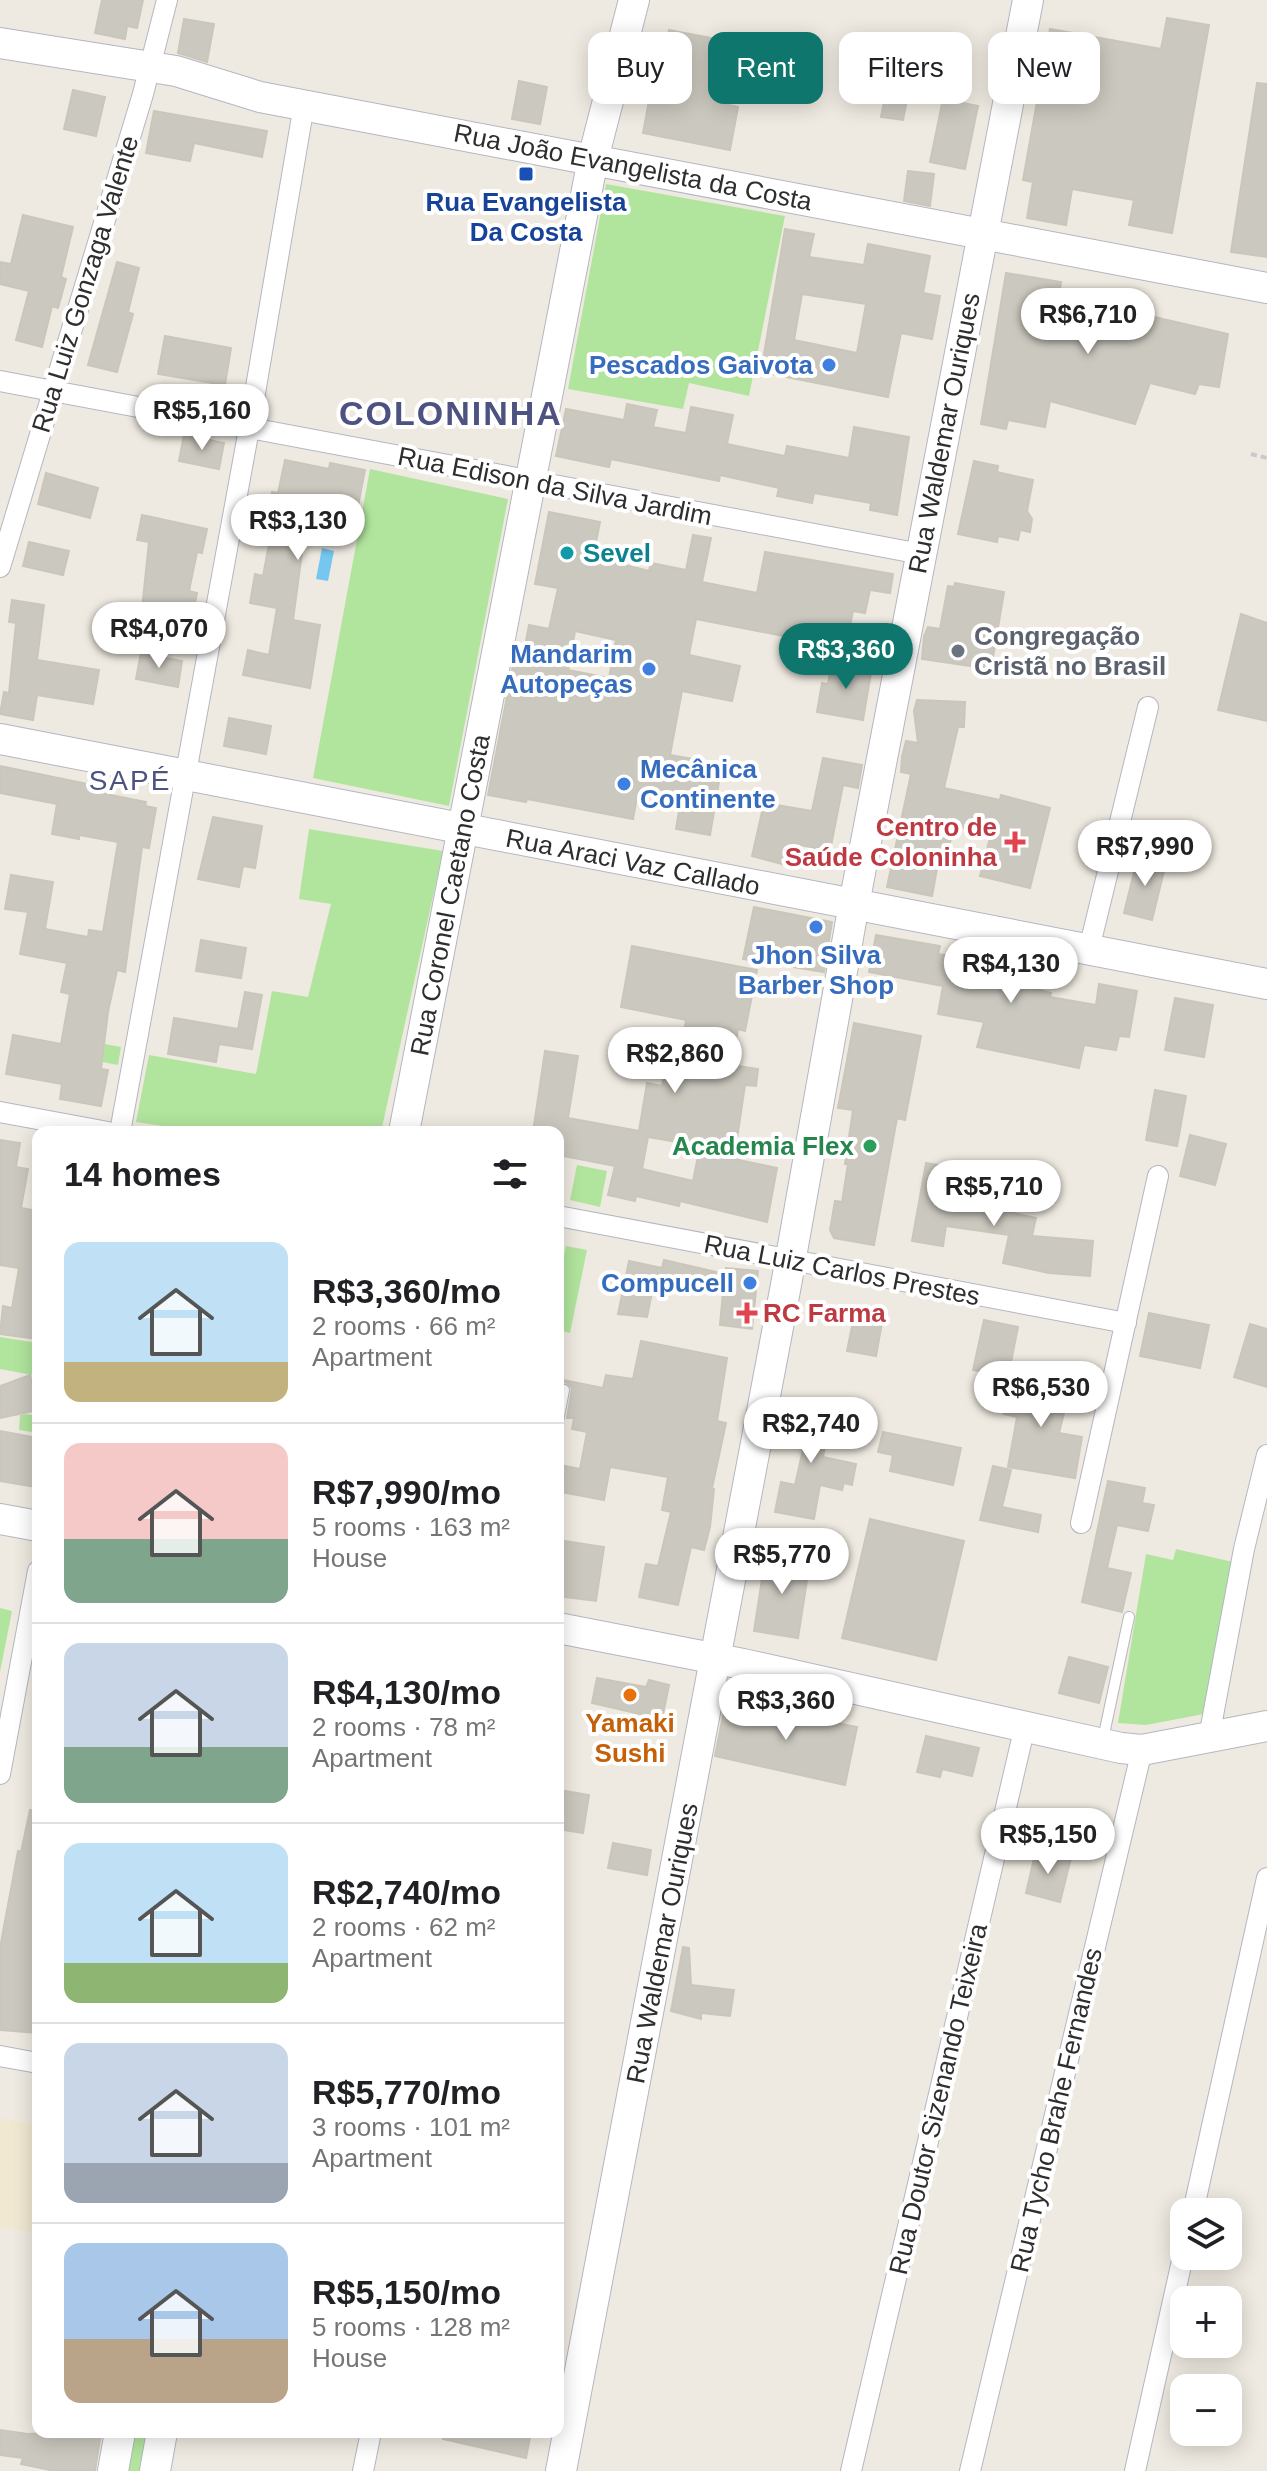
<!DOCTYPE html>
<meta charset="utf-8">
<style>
:root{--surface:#fff;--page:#f6f6f6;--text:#202124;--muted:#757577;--line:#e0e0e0;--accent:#0f766e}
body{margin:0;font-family:Helvetica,sans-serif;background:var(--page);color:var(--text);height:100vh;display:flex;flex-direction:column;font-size:30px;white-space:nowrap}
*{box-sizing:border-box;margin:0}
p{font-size:26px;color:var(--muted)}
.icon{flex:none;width:44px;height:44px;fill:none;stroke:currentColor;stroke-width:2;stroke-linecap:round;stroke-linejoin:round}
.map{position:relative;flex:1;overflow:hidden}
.drawer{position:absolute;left:32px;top:1126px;width:532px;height:1312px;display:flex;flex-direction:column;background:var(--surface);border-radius:16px;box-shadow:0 4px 20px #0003}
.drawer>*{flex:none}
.hud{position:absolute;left:588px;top:32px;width:558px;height:72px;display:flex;gap:16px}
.controls{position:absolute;left:1170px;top:2198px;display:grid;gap:16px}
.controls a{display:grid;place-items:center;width:72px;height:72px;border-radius:16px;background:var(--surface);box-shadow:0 4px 20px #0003;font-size:40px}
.price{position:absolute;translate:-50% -68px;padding:0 18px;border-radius:28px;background:#fff;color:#222;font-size:26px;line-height:52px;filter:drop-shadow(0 2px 4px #0008)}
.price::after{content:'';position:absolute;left:50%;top:48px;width:24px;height:18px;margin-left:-12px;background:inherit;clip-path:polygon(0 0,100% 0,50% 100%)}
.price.active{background:var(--accent);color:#fff}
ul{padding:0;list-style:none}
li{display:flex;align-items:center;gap:24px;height:200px;padding:0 32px}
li+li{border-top:2px solid var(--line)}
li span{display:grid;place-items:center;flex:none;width:224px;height:160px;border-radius:16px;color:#555}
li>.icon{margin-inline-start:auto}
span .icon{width:96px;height:96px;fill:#fffc;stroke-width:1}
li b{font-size:34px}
h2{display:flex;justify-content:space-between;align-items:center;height:96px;padding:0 32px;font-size:34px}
.chip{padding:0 28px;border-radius:16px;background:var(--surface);box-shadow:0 4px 20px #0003;font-size:28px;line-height:72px}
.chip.active{background:var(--accent);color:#fff}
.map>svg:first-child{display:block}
.education{fill:#f0e8d1}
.green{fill:#b1e59e}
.water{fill:#75c7f0}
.building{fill:#cbc8bf;stroke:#cbc6ba;stroke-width:2;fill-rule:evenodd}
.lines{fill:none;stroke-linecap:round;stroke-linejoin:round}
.lane-casing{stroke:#b4b6c1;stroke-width:12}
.street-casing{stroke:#b4b6c1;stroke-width:22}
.secondary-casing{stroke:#b4b6c1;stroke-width:32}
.path{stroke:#c9c9c9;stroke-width:4;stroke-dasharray:6 4;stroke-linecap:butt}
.lane{stroke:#fff;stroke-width:10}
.street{stroke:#fff;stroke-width:20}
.secondary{stroke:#fff;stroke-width:30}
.transit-dot{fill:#1a4fb4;stroke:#fff;stroke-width:3}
.shop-dot{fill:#3f7fe0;stroke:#fff;stroke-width:3}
.culture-dot{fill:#0f9aa8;stroke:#fff;stroke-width:3}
.worship-dot{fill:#6b7280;stroke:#fff;stroke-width:3}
.health-dot{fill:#e0444e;stroke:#fff;stroke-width:3}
.leisure-dot{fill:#2e9e5b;stroke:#fff;stroke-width:3}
.food-dot{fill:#e8710a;stroke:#fff;stroke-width:3}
.labels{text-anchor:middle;stroke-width:8;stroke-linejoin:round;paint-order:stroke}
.street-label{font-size:26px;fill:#2e2e2e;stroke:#fff}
.transit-label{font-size:26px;font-weight:bold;fill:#164399;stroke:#fff}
.shop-label{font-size:26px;font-weight:bold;fill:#366cbe;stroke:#fff;text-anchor:end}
.culture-label{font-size:26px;font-weight:bold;fill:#0d838f;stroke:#fff;text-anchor:start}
.worship-label{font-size:26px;font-weight:bold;fill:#5b616d;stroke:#fff;text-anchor:start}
.health-label{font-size:26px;font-weight:bold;fill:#be3a42;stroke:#fff;text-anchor:end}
.leisure-label{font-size:26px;font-weight:bold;fill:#27864d;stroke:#fff;text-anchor:end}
.food-label{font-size:26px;font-weight:bold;fill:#c56008;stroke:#fff}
.neighbourhood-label{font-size:28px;letter-spacing:2px;fill:#4d5280;stroke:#fff}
.district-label{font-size:34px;font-weight:bold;letter-spacing:2px;fill:#4d5280;stroke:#fff}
</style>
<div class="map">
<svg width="1267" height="2471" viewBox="0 0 1267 2471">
<rect width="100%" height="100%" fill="#efeae1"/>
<path class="education" d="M0 2118 38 2125V2234L0 2227Z"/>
<path class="green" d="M606 184 785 216 749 396 689 383 683 409 568 389Z
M370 469 508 499 449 806 313 778Z
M309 829 443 851 381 1132H202L136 1122 149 1055 256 1074 272 991 308 997 331 904 299 899Z
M68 1037 121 1047 118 1065 65 1055Z
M577 1165 607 1171 600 1207 570 1200Z
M566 1246 587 1250 570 1333 558 1330V1284Z
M0 1337 38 1343V1376L0 1369Z
M26 1414 38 1416V1433L19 1430 20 1415Z
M1176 1549 1233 1562 1209 1713 1146 1725 1118 1723 1146 1554 1173 1560Z
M0 1608 12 1611 0 1672Z
M132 2432H152L144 2471H124Z"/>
<path class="water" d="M322 548 334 551 328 581 316 579Z"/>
<path class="building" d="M102 0H143L137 28 127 26 125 39 95 33Z
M1167 18 1209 25 1172 233 1129 225 1134 200 1072 189 1066 225 1027 218 1033 182 1023 180 1050 29 1161 49Z
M184 19 214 24 207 62 178 53Z
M669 30 727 41 715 102 738 107 730 150 643 133 651 90 657 91Z
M519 81 547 87 540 124 512 119Z
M1257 83 1267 84V257L1231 252Z
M887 87 909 90 903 120 881 117Z
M73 90 105 97 96 136 64 129Z
M943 99 978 106 965 169 930 162Z
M154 111 267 131 262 157 194 143 190 161 146 153Z
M908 171 934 174 930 206 904 201Z
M23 215 73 227 61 277 66 279 58 308 52 306 42 347 16 340 29 291 0 284V262L11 264Z
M785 229 814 234 809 257 864 265 868 244 930 256 923 293 940 296 932 339 901 333 888 397 761 372ZM802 294 866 304 857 353 794 340Z
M117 262 139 268 128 312 133 314 117 372 88 365Z
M1006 273 1061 282 1059 295 1228 334 1219 387 1199 384 1195 394 1150 383 1135 424 1050 401 1045 427 1008 420 1006 429 981 424Z
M165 336 231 348 225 385 158 374Z
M627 404 657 410 653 427 686 433 691 407 733 415 727 444 785 456 787 446 849 458 854 427 909 437 897 515 870 510 871 503 814 493 812 503 777 496 779 488 720 475 719 481 611 459 609 467 556 456 566 409 624 420Z
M184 435 224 443 219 469 179 461Z
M285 460 329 469 330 463 365 470 358 506 352 504 345 537 305 530 293 620 320 625 310 688 243 675 248 650 269 655 277 608 250 603 255 574 263 576 273 523 267 522 272 492 278 493Z
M974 461 998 466 997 472 1033 480 1027 511 1032 519 1030 532 1020 530 1018 540 998 536 997 542 958 534Z
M46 473 98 488 90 518 38 504Z
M549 512 600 522 593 557 649 571 651 563 686 570 693 535 711 538 702 582 757 593 765 552 893 574 890 593 870 590 865 613 853 611 844 654 793 644 794 638 696 619 689 655 740 666 732 701 682 691 670 755 722 764 710 835 676 829 681 799 638 791 633 819 527 799 526 802 488 795 514 660 522 662 529 625 549 629 558 588 535 584ZM575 631 616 640 609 678 568 670Z
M142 515 207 529 202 553 197 552 189 591 197 593 192 618 142 609 149 542 137 540Z
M29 542 69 551 63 575 23 566Z
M955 583 1004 592 991 669 922 659 924 636 928 627 940 629 948 586 954 587Z
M12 600 44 605 37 660 99 670 93 704 37 695 33 720 0 714 4 692 9 693 16 623 9 622Z
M1241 614 1267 623V721L1218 710Z
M141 653 182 661 178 687 136 679Z
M832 661 872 667 863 720 817 712 822 683 828 684Z
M917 700 965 702 964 727H958L944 788 1000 800 1001 795 1050 808 1030 888 980 876 991 834 953 826 947 860 939 858 932 896 887 887 911 774 901 772 902 757 906 741 918 743 914 711Z
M229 718 271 726 266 754 224 746Z
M823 758 862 765 858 788 843 785 830 851 796 844 786 865 752 856 764 803 812 811Z
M0 766 107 788 106 794 146 802 145 806 156 808 149 848 142 847 125 972 117 970 108 1012 101 1069 108 1070 101 1106 60 1099 62 1084 6 1074 13 1035 61 1044 70 994 61 992 67 963 20 954 28 912 5 909 11 875 53 882 45 929 88 937 89 930 103 932 118 842 79 835V839L52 834 57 804 0 793Z
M213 817 262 826 255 868 243 866 239 887 198 879Z
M1138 856 1166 863 1152 920 1124 913Z
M754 907 832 922 824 972 743 959Z
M876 935 940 946 938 954 976 960 974 972 1051 993 1050 997 1096 1005 1099 984 1137 991 1129 1037 1119 1036 1116 1050 1084 1045 1079 1068 977 1047 984 1022 938 1014 943 986 869 972Z
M201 940 246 948 241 978 196 971Z
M632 946 757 970 745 1031 738 1029 732 1065 758 1069 756 1086 745 1085 734 1159 777 1168 767 1222 680 1201 679 1206 636 1196 635 1201 608 1195 615 1166 558 1155V1132H533L545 1051 578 1056 568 1118 639 1131 647 1083 662 1086 665 1071 678 1073 686 1020 621 1007ZM648 1137 700 1146 693 1181 642 1169Z
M245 992 262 995 252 1049 219 1044 216 1062 168 1054 174 1018 238 1029Z
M1175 998 1213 1005 1204 1057 1165 1050Z
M854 1023 921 1036 905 1120 897 1118 874 1245 834 1238 830 1230 835 1201 842 1202 848 1164H845L853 1110 838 1108Z
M1155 1090 1186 1096 1177 1146 1146 1140Z
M1190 1135 1226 1144 1215 1185 1180 1176Z
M0 1140 20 1143 16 1167 28 1169 21 1208 38 1211V1339L0 1334 3 1306 12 1308 19 1268 0 1265Z
M926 1163 956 1168 951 1197 1010 1206 1009 1212 1036 1218 1032 1236 1093 1241 1090 1276 1049 1273 1003 1263 1009 1235 946 1226 943 1246 912 1241Z
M664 1260 725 1274 726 1268 758 1271 752 1329 720 1325 723 1292 688 1284 685 1290 654 1283 647 1317 618 1314 629 1261 662 1268Z
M855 1312 883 1317 876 1356 847 1351Z
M1149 1313 1209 1325 1200 1368 1140 1356Z
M984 1320 1018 1327 1008 1377 973 1370Z
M1250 1324 1267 1329V1387L1234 1377Z
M641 1341 727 1358 717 1421 726 1423 712 1488 714 1489 710 1527 704 1550 691 1547 678 1605 639 1597 646 1564 658 1566 671 1512 662 1510 668 1477 610 1467 604 1500 561 1492 565 1466 580 1469 587 1432 572 1429 574 1418H567L572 1388 566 1382 558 1385V1379L603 1388 606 1375 633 1379Z
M30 1375 38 1410 0 1418V1386Z
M1014 1375 1070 1389 1059 1433 1082 1437 1075 1478 1008 1467 1017 1417 1004 1414Z
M792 1407 831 1415 823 1457 856 1464 852 1485 844 1483 842 1490 820 1485 814 1519 775 1512 781 1482 795 1485 804 1445 785 1441Z
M0 1431 38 1438 36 1487 0 1481Z
M883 1432 961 1448 953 1485 890 1471 893 1455 878 1452Z
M993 1466 1011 1470 1002 1507 1041 1515 1038 1532 980 1520Z
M1108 1481 1145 1488 1142 1503 1154 1505 1148 1531 1117 1525 1107 1568 1131 1573 1122 1612 1082 1602Z
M870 1519 964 1541 936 1660 842 1638Z
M558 1540 604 1547 596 1601 558 1596Z
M766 1553 810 1561 798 1638 754 1631Z
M1069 1657 1108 1667 1099 1703 1059 1693Z
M597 1678 646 1687 649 1680 669 1685 662 1719 592 1703Z
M726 1701 857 1727 845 1785 715 1756Z
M926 1736 979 1748 972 1776 942 1769 940 1777 917 1772Z
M565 1791 589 1795 583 1833 558 1829Z
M30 1810 38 1811V2033L0 2030V1948L18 1851 21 1852Z
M613 1843 651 1850 647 1875 608 1868Z
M1036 1850 1071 1858 1060 1902 1026 1893Z
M683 1947 689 1948 691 1985 734 1990 730 2016 701 2013V2019L671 2011Z
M0 2430 28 2434 66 2432 100 2439 95 2471H55L21 2464 23 2458 0 2455Z
M444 2432H531L526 2458 443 2439Z"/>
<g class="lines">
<defs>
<path id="lane" d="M558 1421 564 1390
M1103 1739 1129 1617"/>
<path id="street" d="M0 381 921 554
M0 567 143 94 167 0
M1089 949 1148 707
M0 1112 108 1132
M120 1132 247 440 304 105
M558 1216 1126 1323
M1081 1523 1158 1176
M1209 1737 1244 1549 1267 1455
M0 1774 38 1571
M0 2056 38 2063
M1193 2212 1267 1878
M363 2471 371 2432
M851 2471 1025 1726
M970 2471 1142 1750
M1135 2471 1184 2252"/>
<path id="secondary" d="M0 43 176 71 260 97 1267 288
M0 739 1267 984
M404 1132 593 159 634 0
M0 1519 38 1526
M558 1628 743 1664 1121 1748 1142 1750 1267 1726
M113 2471 120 2432
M155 2471 162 2432
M561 2471 786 1285 854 904 1028 0"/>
</defs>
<use href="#lane" class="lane-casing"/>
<use href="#street" class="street-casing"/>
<use href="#secondary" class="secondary-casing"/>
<path class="path" d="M1251 454 1267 458"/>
<use href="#lane" class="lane"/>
<use href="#street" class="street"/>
<use href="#secondary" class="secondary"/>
</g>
<rect class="transit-dot" x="518" y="166" width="16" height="16" rx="4"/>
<g class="shop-dot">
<circle cx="829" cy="365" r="8"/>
<circle cx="649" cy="669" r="8"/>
<circle cx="624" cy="784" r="8"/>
<circle cx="816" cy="927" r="8"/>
<circle cx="750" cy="1283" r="8"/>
</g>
<circle class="culture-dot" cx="567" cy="553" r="8"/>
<circle class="worship-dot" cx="958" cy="651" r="8"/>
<g class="health-dot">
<path d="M1011 830h8v8h8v8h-8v8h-8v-8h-8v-8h8z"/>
<path d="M743 1301h8v8h8v8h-8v8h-8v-8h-8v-8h8z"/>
</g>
<circle class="leisure-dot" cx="870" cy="1146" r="8"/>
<circle class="food-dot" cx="630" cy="1695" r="8"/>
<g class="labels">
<g class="street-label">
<text transform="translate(633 167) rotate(11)" y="9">Rua João Evangelista da Costa</text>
<text transform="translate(85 284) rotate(-73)" y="9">Rua Luiz Gonzaga Valente</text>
<text transform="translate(944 433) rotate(-79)" y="9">Rua Waldemar Ouriques</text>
<text transform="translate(555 486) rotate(11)" y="9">Rua Edison da Silva Jardim</text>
<text transform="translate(633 862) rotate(11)" y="9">Rua Araci Vaz Callado</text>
<text transform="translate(450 895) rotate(-79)" y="9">Rua Coronel Caetano Costa</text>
<text transform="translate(842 1270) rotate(11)" y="9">Rua Luiz Carlos Prestes</text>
<text transform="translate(662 1943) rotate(-79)" y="9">Rua Waldemar Ouriques</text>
<text transform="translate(938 2099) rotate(-77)" y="9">Rua Doutor Sizenando Teixeira</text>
<text transform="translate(1056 2110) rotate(-77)" y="9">Rua Tycho Brahe Fernandes</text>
</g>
<g class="transit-label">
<text x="526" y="211">Rua Evangelista<tspan x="526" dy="30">Da Costa</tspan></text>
</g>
<g class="shop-label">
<text x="813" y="374">Pescados Gaivota</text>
<text x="633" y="663">Mandarim<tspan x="633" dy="30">Autopeças</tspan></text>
<text x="640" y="778" text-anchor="start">Mecânica<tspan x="640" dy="30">Continente</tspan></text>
<text x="816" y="964" text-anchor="middle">Jhon Silva<tspan x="816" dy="30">Barber Shop</tspan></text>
<text x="734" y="1292">Compucell</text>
</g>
<g class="culture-label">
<text x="583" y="562">Sevel</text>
</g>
<g class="worship-label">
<text x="974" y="645">Congregação<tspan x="974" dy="30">Cristã no Brasil</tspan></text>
</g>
<g class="health-label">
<text x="997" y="836">Centro de<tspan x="997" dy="30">Saúde Coloninha</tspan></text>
<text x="763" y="1322" text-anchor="start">RC Farma</text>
</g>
<g class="leisure-label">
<text x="854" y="1155">Academia Flex</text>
</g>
<g class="food-label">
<text x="630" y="1732">Yamaki<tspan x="630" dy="30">Sushi</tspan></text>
</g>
<g class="neighbourhood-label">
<text x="130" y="790">SAPÉ</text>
</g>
<g class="district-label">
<text x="451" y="425">COLONINHA</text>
</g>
</g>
</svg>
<div class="controls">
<a><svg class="icon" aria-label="layers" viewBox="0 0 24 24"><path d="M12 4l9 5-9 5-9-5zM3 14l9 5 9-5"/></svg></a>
<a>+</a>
<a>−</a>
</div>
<b class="price" style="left:1088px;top:356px">R$6,710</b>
<b class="price" style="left:202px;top:452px">R$5,160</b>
<b class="price" style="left:298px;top:562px">R$3,130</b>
<b class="price" style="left:159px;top:670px">R$4,070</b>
<b class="price active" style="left:846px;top:691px">R$3,360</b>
<b class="price" style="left:1145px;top:888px">R$7,990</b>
<b class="price" style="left:1011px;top:1005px">R$4,130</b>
<b class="price" style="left:675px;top:1095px">R$2,860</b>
<b class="price" style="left:994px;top:1228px">R$5,710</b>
<b class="price" style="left:1041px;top:1429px">R$6,530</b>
<b class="price" style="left:811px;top:1465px">R$2,740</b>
<b class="price" style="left:782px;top:1596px">R$5,770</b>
<b class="price" style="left:786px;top:1742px">R$3,360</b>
<b class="price" style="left:1048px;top:1876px">R$5,150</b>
<div class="hud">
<a class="chip">Buy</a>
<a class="chip active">Rent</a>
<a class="chip">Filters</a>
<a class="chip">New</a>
</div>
<section class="drawer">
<h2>14 homes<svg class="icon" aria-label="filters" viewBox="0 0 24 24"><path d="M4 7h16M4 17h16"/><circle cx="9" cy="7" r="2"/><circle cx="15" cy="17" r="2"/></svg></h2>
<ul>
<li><span style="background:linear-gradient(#bfe0f5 75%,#c2b280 0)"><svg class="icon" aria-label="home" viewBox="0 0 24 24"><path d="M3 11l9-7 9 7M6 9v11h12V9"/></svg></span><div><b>R$3,360/mo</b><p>2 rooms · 66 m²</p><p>Apartment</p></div></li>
<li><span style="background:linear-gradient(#f6c9c9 60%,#7fa58c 0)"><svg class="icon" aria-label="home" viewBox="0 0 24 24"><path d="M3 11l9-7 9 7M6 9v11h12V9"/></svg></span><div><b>R$7,990/mo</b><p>5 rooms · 163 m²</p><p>House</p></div></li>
<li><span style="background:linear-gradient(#c9d6e8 65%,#7fa58c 0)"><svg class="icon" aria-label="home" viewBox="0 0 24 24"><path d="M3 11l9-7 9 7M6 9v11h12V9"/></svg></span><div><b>R$4,130/mo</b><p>2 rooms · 78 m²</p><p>Apartment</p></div></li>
<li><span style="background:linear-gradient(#bfe0f5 75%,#8fb573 0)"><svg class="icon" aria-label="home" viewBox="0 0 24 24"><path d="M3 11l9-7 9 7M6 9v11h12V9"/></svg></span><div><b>R$2,740/mo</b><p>2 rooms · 62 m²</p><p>Apartment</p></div></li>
<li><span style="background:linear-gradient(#c9d6e8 75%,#9aa5b1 0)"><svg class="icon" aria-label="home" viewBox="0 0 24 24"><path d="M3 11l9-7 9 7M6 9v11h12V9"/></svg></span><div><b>R$5,770/mo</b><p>3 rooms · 101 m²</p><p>Apartment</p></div></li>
<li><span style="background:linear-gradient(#a9c7e8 60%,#b9a48a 0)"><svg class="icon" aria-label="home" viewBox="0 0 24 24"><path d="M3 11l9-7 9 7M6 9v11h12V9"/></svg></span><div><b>R$5,150/mo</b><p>5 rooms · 128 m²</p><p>House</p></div></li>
</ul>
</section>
</div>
